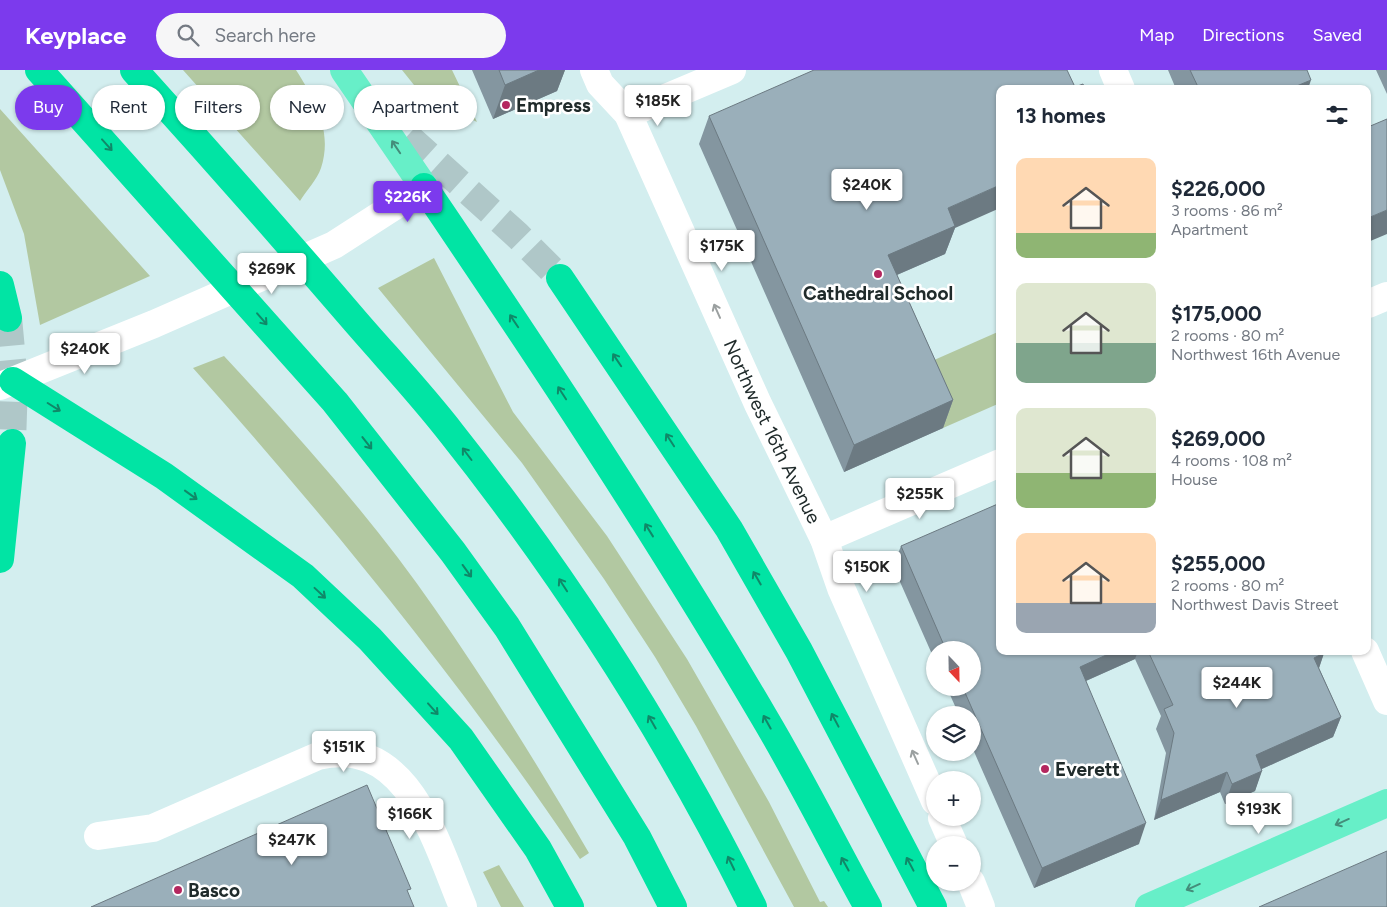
<!DOCTYPE html>
<meta charset="utf-8">
<style>
:root{--surface:#fff;--page:#f6f6f7;--text:#1f2937;--muted:#747a83;--accent:#7c3aed}
body{margin:0;font-family:Figtree,sans-serif;background:var(--page);color:var(--text);height:100vh;display:flex;flex-direction:column;font-size:19px;white-space:nowrap}
*{box-sizing:border-box;margin:0}
p{font-size:16px;color:var(--muted)}
.icon{flex:none;width:28px;height:28px;fill:none;stroke:currentColor;stroke-width:2;stroke-linecap:round;stroke-linejoin:round}
.map{position:relative;flex:1;overflow:hidden}
.side{position:absolute;left:996px;top:15px;width:375px;height:570px;display:flex;flex-direction:column;background:var(--surface);border-radius:10px;box-shadow:0 1px 4px #0004}
.side>*{flex:none}
.guide{position:absolute;left:15px;top:15px;width:475px;height:45px;display:flex;gap:10px}
.needle{width:32px;rotate:158deg}
.fabs{position:absolute;left:926px;top:571px;display:grid;gap:10px}
.fabs a{display:grid;place-items:center;width:55px;height:55px;border-radius:50%;background:var(--surface);box-shadow:0 1px 4px #0004;font-size:25px}
.price{position:absolute;translate:-50% -42px;padding:0 11px;border-radius:5px;background:#fff;color:#222;font-size:16px;line-height:32px;filter:drop-shadow(0 1px 2px #0008)}
.price::after{content:'';position:absolute;left:50%;top:30px;width:15px;height:11px;margin-left:-8px;background:inherit;clip-path:polygon(0 0,100% 0,50% 100%)}
.price.on{background:var(--accent);color:#fff}
ul{padding:0;list-style:none}
li{display:flex;align-items:center;gap:15px;height:125px;padding:0 20px}
li span{display:grid;place-items:center;flex:none;width:140px;height:100px;border-radius:10px;color:#555}
li>.icon{margin-inline-start:auto}
span .icon{width:60px;height:60px;fill:#fffc;stroke-width:1}
li b{font-size:21px}
h2{display:flex;justify-content:space-between;align-items:center;height:60px;padding:0 20px;font-size:21px}
.chip{padding:0 18px;border-radius:22px;background:var(--surface);box-shadow:0 1px 4px #0004;font-size:18px;line-height:45px}
.chip.on{background:var(--accent);color:#fff}
header{display:flex;align-items:center;gap:30px;box-sizing:border-box;height:70px;padding:0 25px;background:var(--accent);color:#fff}
header strong{font-size:24px}
nav{display:flex;gap:28px;margin-inline-start:auto;font-size:18px}
.search{width:350px;height:45px;background:var(--page);display:flex;align-items:center;gap:12px;box-sizing:border-box;padding:0 18px;border-radius:28px;color:var(--muted);font-size:19px}
.map>svg:first-child{display:block}
.green{fill:#b2c8a1}
.lines{fill:none;stroke-linecap:round;stroke-linejoin:round}
.highway-tunnel{stroke:#afc7c8;stroke-width:28;stroke-dasharray:28 14;stroke-linecap:butt}
.minor{stroke:#fff;stroke-width:28}
.major{stroke:#67efc8;stroke-width:28}
.highway{stroke:#01e4a4;stroke-width:28}
.wall{fill:#8496a0}
.shaded-wall{fill:#6c7a82}
.building{fill:#9aafba;stroke:#6c7a82}
.oneway{stroke:#108868}
.oneway2{stroke:#448d7a}
.oneway3{stroke:#9ba0a0}
.poi-dot{fill:#b4275f;stroke:#fff;stroke-width:2}
.labels{text-anchor:middle;stroke-width:5;stroke-linejoin:round;paint-order:stroke}
.poi-label{font-size:19px;font-weight:bold;fill:#202b2b;stroke:#fff;text-anchor:start}
.street-label{font-size:19px;fill:#202b2b;stroke:#fff}
</style>
<header>
<strong>Keyplace</strong>
<div class="search"><svg class="icon" aria-label="search" viewBox="0 0 24 24"><circle cx="10" cy="10" r="6"/><path d="M15 15l6 6"/></svg>Search here</div>
<nav><a>Map</a><a>Directions</a><a>Saved</a></nav>
</header>
<div class="map">
<svg width="1387" height="837" viewBox="0 0 1387 837">
<rect width="100%" height="100%" fill="#d3eeef"/>
<path class="green" d="M183 0H296C315 30 333 61 321 98 317 110 306 121 300 131Z
M402 0H452L477 52 422 25Z
M0 39 150 206 40 255 24 164 0 100Z
M434 188 513 342 607 466 687 589 769 732 820 832 824 831 828 837H794L696 656 655 587 604 509 522 393 378 218Z
M1000 261V333L943 358 916 298Z
M224 286C298 366 373 449 435 539 490 618 541 700 589 783L580 789C464 616 332 454 193 298Z
M499 795 524 837H501L483 802Z"/>
<g class="lines">
<path class="highway-tunnel" d="M376 38 517 165 560 208
M8 248 14 312 12 373"/>
<g class="minor">
<path id="s1" d="M594 0 600 14 628 44 758 334 824 469 841 518 935 731"/>
<path d="M1113 0 1121 19"/>
<path d="M628 44 732 0"/>
<path d="M1368 234 1387 226"/>
<path d="M0 316 154 254 334 175 424 117"/>
<path d="M824 469 1000 393"/>
<path d="M1365 581 1387 631"/>
<path d="M942 748 954 775"/>
<path d="M98 766 153 758 318 686C408 664 436 773 463 837"/>
<path d="M971 812 981 837"/>
</g>
<path class="major" d="M344 0 424 117
M1149 837 1387 733"/>
<path class="highway" d="M39 0 335 332 453 482 507 557 637 767 673 837
M134 0C209 83 283 167 356 252 388 289 422 325 452 364 568 510 670 670 753 837
M424 117C542 291 658 466 764 647 801 709 833 774 868 837
M560 208 729 459 799 581 933 837
M0 215 8 248
M13 311 164 406 303 506 370 569 461 669 538 779 570 837
M0 489 12 373"/>
</g>
<path class="wall" d="M472 0H565L557 21 493 49Z
M1168 0H1307L1308 19H1176Z
M1376 0H1387V24Z
M709 46 955 158 945 184 897 205 953 330 943 358 844 402 699 74Z
M901 476 1000 581H1323L1324 583 1319 598 1341 647 1333 667 1262 699 1255 721 1225 734 1220 722 1154 750 1166 683 1156 659 1161 646 1135 589 1086 611 1139 774 1034 818 972 677V645H959L947 618H972V580H935V591L893 496Z"/>
<path class="shaded-wall" d="M539 0H565L557 21 493 49 505 15Z
M1311 10 1308 19H1291L1292 18Z
M1000 115V138L955 158 945 184 878 213 888 185 948 138Z
M1387 140V164L1368 172V148Z
M953 330 943 358 844 402 854 375Z
M1115 581H1138L1135 589 1072 617 1080 597Z
M1324 583 1317 604 1314 588Z
M1341 647 1333 667 1248 705 1256 685Z
M1262 701 1255 721 1225 734 1232 714Z
M1227 702 1220 722 1154 750 1161 730Z
M1146 753 1139 774 1034 818 1042 798Z"/>
<path class="building" d="M499 0H539L505 15Z
M814 0H1067L1075 17 1083 14 1085 19H1000V115L948 138 955 156 888 185 953 330 854 375 709 46Z
M1190 0H1307L1311 10 1292 18V19H1199Z
M1387 49V140L1368 148V57Z
M1000 433V581H1115L1080 597 1146 753 1042 798 963 618H972V580H946L901 476Z
M1148 581H1323L1324 583 1314 588 1341 647 1256 685 1262 701 1232 714 1227 702 1161 730 1174 663 1164 639 1173 635Z
M367 715 411 819 407 820 414 837H91Z
M1387 781V837H1259Z"/>
<defs><path id="oneway-shaft" d="M-6 0H5M1.5-3L5.5 0L1.5 3" fill="none" stroke-width="1.6" stroke-linecap="round" stroke-linejoin="round" transform="scale(1.25)"/></defs>
<g class="oneway">
<use href="#oneway-shaft" transform="translate(107 75) rotate(48)"/>
<use href="#oneway-shaft" transform="translate(262 249) rotate(49)"/>
<use href="#oneway-shaft" transform="translate(514 251) rotate(-124)"/>
<use href="#oneway-shaft" transform="translate(617 290) rotate(-124)"/>
<use href="#oneway-shaft" transform="translate(562 323) rotate(-123)"/>
<use href="#oneway-shaft" transform="translate(54 337) rotate(32)"/>
<use href="#oneway-shaft" transform="translate(670 370) rotate(-123)"/>
<use href="#oneway-shaft" transform="translate(367 373) rotate(52)"/>
<use href="#oneway-shaft" transform="translate(467 384) rotate(-127)"/>
<use href="#oneway-shaft" transform="translate(191 425) rotate(36)"/>
<use href="#oneway-shaft" transform="translate(649 460) rotate(-122)"/>
<use href="#oneway-shaft" transform="translate(467 501) rotate(54)"/>
<use href="#oneway-shaft" transform="translate(757 508) rotate(-120)"/>
<use href="#oneway-shaft" transform="translate(563 515) rotate(-123)"/>
<use href="#oneway-shaft" transform="translate(320 523) rotate(43)"/>
<use href="#oneway-shaft" transform="translate(433 639) rotate(48)"/>
<use href="#oneway-shaft" transform="translate(835 650) rotate(-118)"/>
<use href="#oneway-shaft" transform="translate(652 652) rotate(-120)"/>
<use href="#oneway-shaft" transform="translate(767 652) rotate(-119)"/>
<use href="#oneway-shaft" transform="translate(731 793) rotate(-116)"/>
<use href="#oneway-shaft" transform="translate(845 794) rotate(-119)"/>
<use href="#oneway-shaft" transform="translate(910 794) rotate(-118)"/>
</g>
<g class="oneway2">
<use href="#oneway-shaft" transform="translate(396 77) rotate(-124)"/>
<use href="#oneway-shaft" transform="translate(1342 752) rotate(156)"/>
<use href="#oneway-shaft" transform="translate(1193 817) rotate(156)"/>
</g>
<g class="oneway3">
<use href="#oneway-shaft" transform="translate(717 241) rotate(-114)"/>
<use href="#oneway-shaft" transform="translate(915 687) rotate(-114)"/>
</g>
<g class="poi-dot">
<circle cx="506" cy="35" r="5"/>
<circle cx="878" cy="204" r="5"/>
<circle cx="1045" cy="699" r="5"/>
<circle cx="178" cy="820" r="5"/>
</g>
<g class="labels">
<g class="poi-label">
<text x="516" y="42">Empress</text>
<text x="878" y="230" text-anchor="middle">Cathedral School</text>
<text x="1055" y="706">Everett</text>
<text x="188" y="827">Basco</text>
</g>
<g class="street-label">
<text dy="7" stroke="none"><textPath href="#s1" startOffset="405">Northwest 16th Avenue</textPath></text>
</g>
</g>
</svg>
<div class="fabs">
<a><svg class="needle" viewBox="-14 -14 28 28"><path d="M0-13l5 13h-10z" fill="#e53935"/><path d="M0 13l5-13h-10z" fill="#747a83"/></svg></a>
<a><svg class="icon" aria-label="layers" viewBox="0 0 24 24"><path d="M12 4l9 5-9 5-9-5zM3 14l9 5 9-5"/></svg></a>
<a>+</a>
<a>−</a>
</div>
<b class="price" style="left:658px;top:57px">$185K</b>
<b class="price" style="left:867px;top:141px">$240K</b>
<b class="price on" style="left:408px;top:153px">$226K</b>
<b class="price" style="left:722px;top:202px">$175K</b>
<b class="price" style="left:272px;top:225px">$269K</b>
<b class="price" style="left:85px;top:305px">$240K</b>
<b class="price" style="left:920px;top:450px">$255K</b>
<b class="price" style="left:867px;top:523px">$150K</b>
<b class="price" style="left:1237px;top:639px">$244K</b>
<b class="price" style="left:344px;top:703px">$151K</b>
<b class="price" style="left:1259px;top:765px">$193K</b>
<b class="price" style="left:410px;top:770px">$166K</b>
<b class="price" style="left:292px;top:796px">$247K</b>
<div class="guide">
<a class="chip on">Buy</a>
<a class="chip">Rent</a>
<a class="chip">Filters</a>
<a class="chip">New</a>
<a class="chip">Apartment</a>
</div>
<section class="side">
<h2>13 homes<svg class="icon" aria-label="filters" viewBox="0 0 24 24"><path d="M4 7h16M4 17h16"/><circle cx="9" cy="7" r="2"/><circle cx="15" cy="17" r="2"/></svg></h2>
<ul>
<li><span style="background:linear-gradient(#ffd9b3 75%,#8fb573 0)"><svg class="icon" aria-label="home" viewBox="0 0 24 24"><path d="M3 11l9-7 9 7M6 9v11h12V9"/></svg></span><div><b>$226,000</b><p>3 rooms · 86 m²</p><p>Apartment</p></div></li>
<li><span style="background:linear-gradient(#dfe7d0 60%,#7fa58c 0)"><svg class="icon" aria-label="home" viewBox="0 0 24 24"><path d="M3 11l9-7 9 7M6 9v11h12V9"/></svg></span><div><b>$175,000</b><p>2 rooms · 80 m²</p><p>Northwest 16th Avenue</p></div></li>
<li><span style="background:linear-gradient(#dfe7d0 65%,#8fb573 0)"><svg class="icon" aria-label="home" viewBox="0 0 24 24"><path d="M3 11l9-7 9 7M6 9v11h12V9"/></svg></span><div><b>$269,000</b><p>4 rooms · 108 m²</p><p>House</p></div></li>
<li><span style="background:linear-gradient(#ffd9b3 70%,#9aa5b1 0)"><svg class="icon" aria-label="home" viewBox="0 0 24 24"><path d="M3 11l9-7 9 7M6 9v11h12V9"/></svg></span><div><b>$255,000</b><p>2 rooms · 80 m²</p><p>Northwest Davis Street</p></div></li>
</ul>
</section>
</div>
